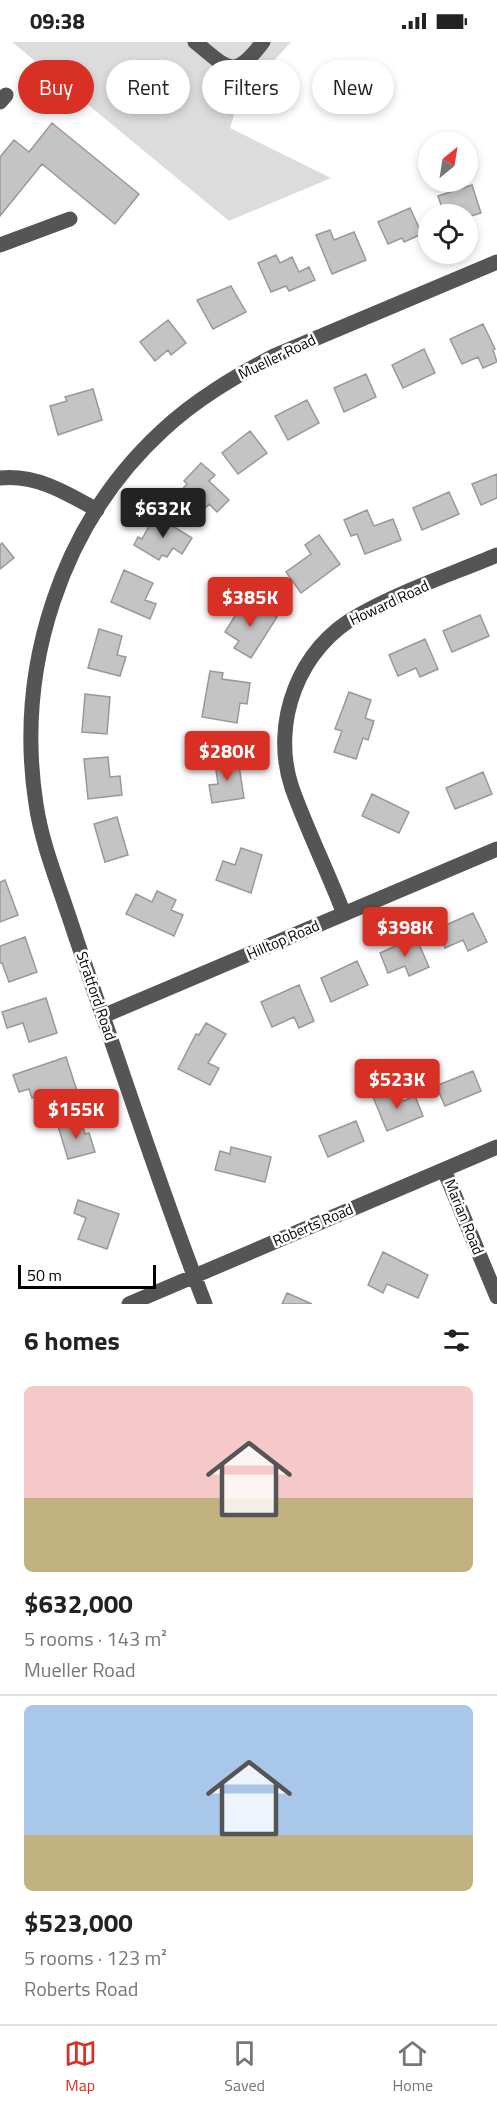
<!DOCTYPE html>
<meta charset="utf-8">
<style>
:root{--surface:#fff;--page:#f2f2f2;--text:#222;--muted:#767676;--line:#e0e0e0;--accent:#d93025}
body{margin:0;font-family:"Titillium Web",sans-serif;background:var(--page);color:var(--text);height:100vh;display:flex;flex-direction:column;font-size:22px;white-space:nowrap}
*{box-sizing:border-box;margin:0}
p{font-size:20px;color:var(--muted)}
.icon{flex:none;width:33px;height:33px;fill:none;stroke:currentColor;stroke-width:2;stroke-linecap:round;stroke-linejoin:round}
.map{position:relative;height:1262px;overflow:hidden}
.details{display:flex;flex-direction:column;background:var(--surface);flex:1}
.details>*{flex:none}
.hud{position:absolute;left:18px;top:18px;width:462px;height:54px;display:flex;gap:12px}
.needle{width:39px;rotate:30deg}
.tools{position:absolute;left:418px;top:90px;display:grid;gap:12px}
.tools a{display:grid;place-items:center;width:60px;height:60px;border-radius:50%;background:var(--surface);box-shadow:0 3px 9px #0003;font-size:30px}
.scale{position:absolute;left:18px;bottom:15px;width:138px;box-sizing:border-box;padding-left:6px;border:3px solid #000;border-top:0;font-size:16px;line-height:21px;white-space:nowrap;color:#000;-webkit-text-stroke:4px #fff;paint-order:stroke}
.price{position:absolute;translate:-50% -51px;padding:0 14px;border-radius:6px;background:var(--accent);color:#fff;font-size:20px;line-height:39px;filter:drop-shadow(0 2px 3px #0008)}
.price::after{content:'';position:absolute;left:50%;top:36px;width:18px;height:14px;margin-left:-9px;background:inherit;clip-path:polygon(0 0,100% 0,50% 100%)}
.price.current{background:#222;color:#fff}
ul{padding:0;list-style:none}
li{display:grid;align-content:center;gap:12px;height:318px;padding:0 24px}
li+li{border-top:2px solid var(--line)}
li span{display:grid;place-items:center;height:186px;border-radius:9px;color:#555}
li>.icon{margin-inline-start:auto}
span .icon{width:108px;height:108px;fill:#fffc;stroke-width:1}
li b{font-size:26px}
h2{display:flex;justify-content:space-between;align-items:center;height:72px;padding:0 24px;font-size:26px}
.chip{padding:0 21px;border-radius:27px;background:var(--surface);box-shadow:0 3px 9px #0003;font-size:21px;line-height:54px}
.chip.current{background:var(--accent);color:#fff}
.status{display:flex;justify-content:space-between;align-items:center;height:42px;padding:0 30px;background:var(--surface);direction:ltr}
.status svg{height:16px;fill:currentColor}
.tab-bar{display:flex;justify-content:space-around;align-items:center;height:84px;border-top:2px solid var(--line);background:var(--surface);font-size:16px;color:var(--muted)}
.tab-bar a{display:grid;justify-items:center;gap:3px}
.tab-bar .current{color:var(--accent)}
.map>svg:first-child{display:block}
.green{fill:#dcdcdc}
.building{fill:#c4c4c4;stroke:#999;stroke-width:1.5}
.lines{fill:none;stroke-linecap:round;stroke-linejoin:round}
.minor{stroke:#555;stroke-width:15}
.labels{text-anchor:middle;stroke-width:5;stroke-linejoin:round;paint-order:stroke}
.street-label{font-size:15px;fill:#000;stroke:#fff}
</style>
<div class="status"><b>09:38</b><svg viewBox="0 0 49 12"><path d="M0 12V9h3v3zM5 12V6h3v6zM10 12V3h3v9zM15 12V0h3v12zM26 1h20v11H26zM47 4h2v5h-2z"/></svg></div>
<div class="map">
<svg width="497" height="1262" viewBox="0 0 497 1262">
<rect width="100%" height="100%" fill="#fff"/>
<path class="green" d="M12 0H291L239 57 230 86 331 136 229 179Z"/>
<path class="building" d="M52 81 139 152 115 182 42 122 0 174V115L14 98 29 110Z
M472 143 481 171 468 175V172H444L438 154Z
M410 166 422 192 404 200 402 196 388 202 378 180Z
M330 188 334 198 354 190 366 218 332 232 316 193Z
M276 213 280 221 292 215 299 230 309 225 315 238 289 249 286 244 271 250 258 221Z
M231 244 246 270 213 287 197 258Z
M168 278 186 301 171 313 168 308 155 319 140 300Z
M483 282 495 307 493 308 497 320 483 326 478 315 462 322 450 297Z
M424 307 435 331 403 346 392 323Z
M366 332 376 355 344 370 334 346Z
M93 347 102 378 58 393 50 364 67 359 65 355Z
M307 358 319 381 288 398 275 374Z
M250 389 267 411 238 432 222 411Z
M201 421 215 433 209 439 229 458 217 470 209 462 198 474 176 454 187 442 184 439Z
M497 432V456L481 463 472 442Z
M449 450 459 472 422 488 413 466Z
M367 468 374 484 393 477 401 498 365 512 357 492 351 494 344 478Z
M155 473 192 496 182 512 173 506 167 515 162 513 159 518 134 503 138 495 142 497Z
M319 493 340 522 301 551 286 530 311 512 305 503Z
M2 501 14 516 0 527V503Z
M124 528 153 541 145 558 156 562 150 577 111 560Z
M255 561 277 575 251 616 234 606 239 599 225 590 241 564 250 570Z
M480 573 489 594 452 610 443 589Z
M99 587 122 594 117 613 126 615 120 634 88 626Z
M425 597 438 627 420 635 416 626 398 634 389 613Z
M210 629 223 631 222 637 250 641 247 662 240 661 237 681 202 675Z
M349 650 371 658 365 676 374 679 368 698 363 696 356 717 334 710 342 689 335 687Z
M85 652 110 655 107 692 82 690Z
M108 715 110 735 120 734 122 753 88 757 84 717Z
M238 717 244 756 212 761 209 743 218 742 215 721Z
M483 730 492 752 455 767 446 746Z
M372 752 409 770 399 791 362 774Z
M117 775 128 813 105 820 94 782Z
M241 806 262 813 251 851 216 838 223 819 235 823Z
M5 838 18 873 0 880V840Z
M157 849 176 858 171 868 183 873 174 894 126 872 136 852 152 860Z
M473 871 487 900 468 909 463 898 445 906 437 887Z
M25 895 37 930 9 940 2 921H0V904Z
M416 895 429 925 409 934 405 924 388 931 380 911Z
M357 919 368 943 331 960 321 936Z
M299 943 314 979 299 986 294 975 272 985 261 960Z
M46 956 57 991 29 1000 23 981 7 986 2 970Z
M206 981 226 992 208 1021 219 1026 210 1043 178 1027 196 992 199 993Z
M66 1015 80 1058 52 1067 47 1051 32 1056 29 1047 19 1050 13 1033Z
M473 1029 481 1049 445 1064 436 1044Z
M390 1048 396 1062 415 1054 423 1074 387 1089 373 1055Z
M81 1077 85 1092 89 1091 95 1110 68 1117 58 1084Z
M356 1079 364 1099 328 1115 319 1094Z
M231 1105 271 1115 265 1140 215 1128 220 1109 230 1112Z
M78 1158 119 1172 107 1207 78 1197 86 1176 74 1171Z
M383 1210 428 1233 418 1256 387 1242 383 1251 368 1243Z
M287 1251 312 1262H282Z"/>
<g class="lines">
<path class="minor" d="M195 0C229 27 233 39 263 0
M0 60 6 53
M0 203 70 177
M0 436C36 432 67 451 97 468
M344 872C328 830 307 788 292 746 270 681 299 605 359 573 401 549 452 532 497 513
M103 974 497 807
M444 1128 497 1255
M129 1262 497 1105
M205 1262C169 1170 138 1076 106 983 91 942 78 901 64 860 53 828 41 796 36 762 15 626 61 482 162 389 195 358 234 335 274 314L497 220"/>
</g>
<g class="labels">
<g class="street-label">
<text transform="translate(277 315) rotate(-26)" y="5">Mueller Road</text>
<text transform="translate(389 561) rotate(-25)" y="5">Howard Road</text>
<text transform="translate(283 898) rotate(-23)" y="5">Hilltop Road</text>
<text transform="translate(96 954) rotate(71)" y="5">Stratford Road</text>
<text transform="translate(464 1175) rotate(68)" y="5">Marian Road</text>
<text transform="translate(313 1183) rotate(-23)" y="5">Roberts Road</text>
</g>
</g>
</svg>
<div class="tools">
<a><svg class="needle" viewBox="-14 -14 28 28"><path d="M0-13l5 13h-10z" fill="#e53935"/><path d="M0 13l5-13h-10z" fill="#767676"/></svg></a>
<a><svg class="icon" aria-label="locate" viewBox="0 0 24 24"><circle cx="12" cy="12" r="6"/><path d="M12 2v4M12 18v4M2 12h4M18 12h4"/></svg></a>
</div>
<div class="scale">50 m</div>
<b class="price current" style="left:163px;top:497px">$632K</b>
<b class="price" style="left:250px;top:586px">$385K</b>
<b class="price" style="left:227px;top:740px">$280K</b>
<b class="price" style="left:405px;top:916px">$398K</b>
<b class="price" style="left:397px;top:1068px">$523K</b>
<b class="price" style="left:76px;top:1098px">$155K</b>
<div class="hud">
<a class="chip current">Buy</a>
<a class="chip">Rent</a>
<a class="chip">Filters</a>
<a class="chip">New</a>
</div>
</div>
<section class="details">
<h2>6 homes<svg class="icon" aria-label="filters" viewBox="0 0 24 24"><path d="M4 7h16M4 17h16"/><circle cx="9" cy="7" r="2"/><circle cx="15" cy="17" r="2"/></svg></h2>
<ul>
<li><span style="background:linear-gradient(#f6c9c9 60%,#c2b280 0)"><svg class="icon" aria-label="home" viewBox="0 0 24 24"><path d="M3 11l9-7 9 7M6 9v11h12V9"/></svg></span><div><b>$632,000</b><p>5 rooms · 143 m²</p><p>Mueller Road</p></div></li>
<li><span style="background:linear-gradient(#a9c7e8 70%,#c2b280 0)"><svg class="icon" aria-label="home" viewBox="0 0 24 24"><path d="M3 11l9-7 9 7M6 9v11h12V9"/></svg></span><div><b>$523,000</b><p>5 rooms · 123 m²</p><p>Roberts Road</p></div></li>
</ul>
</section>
<nav class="tab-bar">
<a class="current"><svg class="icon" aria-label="map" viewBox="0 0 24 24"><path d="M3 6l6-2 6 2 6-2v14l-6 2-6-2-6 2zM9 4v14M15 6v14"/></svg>Map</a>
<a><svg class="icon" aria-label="saved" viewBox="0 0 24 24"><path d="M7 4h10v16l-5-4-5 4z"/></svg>Saved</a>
<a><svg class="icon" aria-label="home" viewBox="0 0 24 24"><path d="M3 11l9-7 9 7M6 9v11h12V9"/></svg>Home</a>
</nav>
